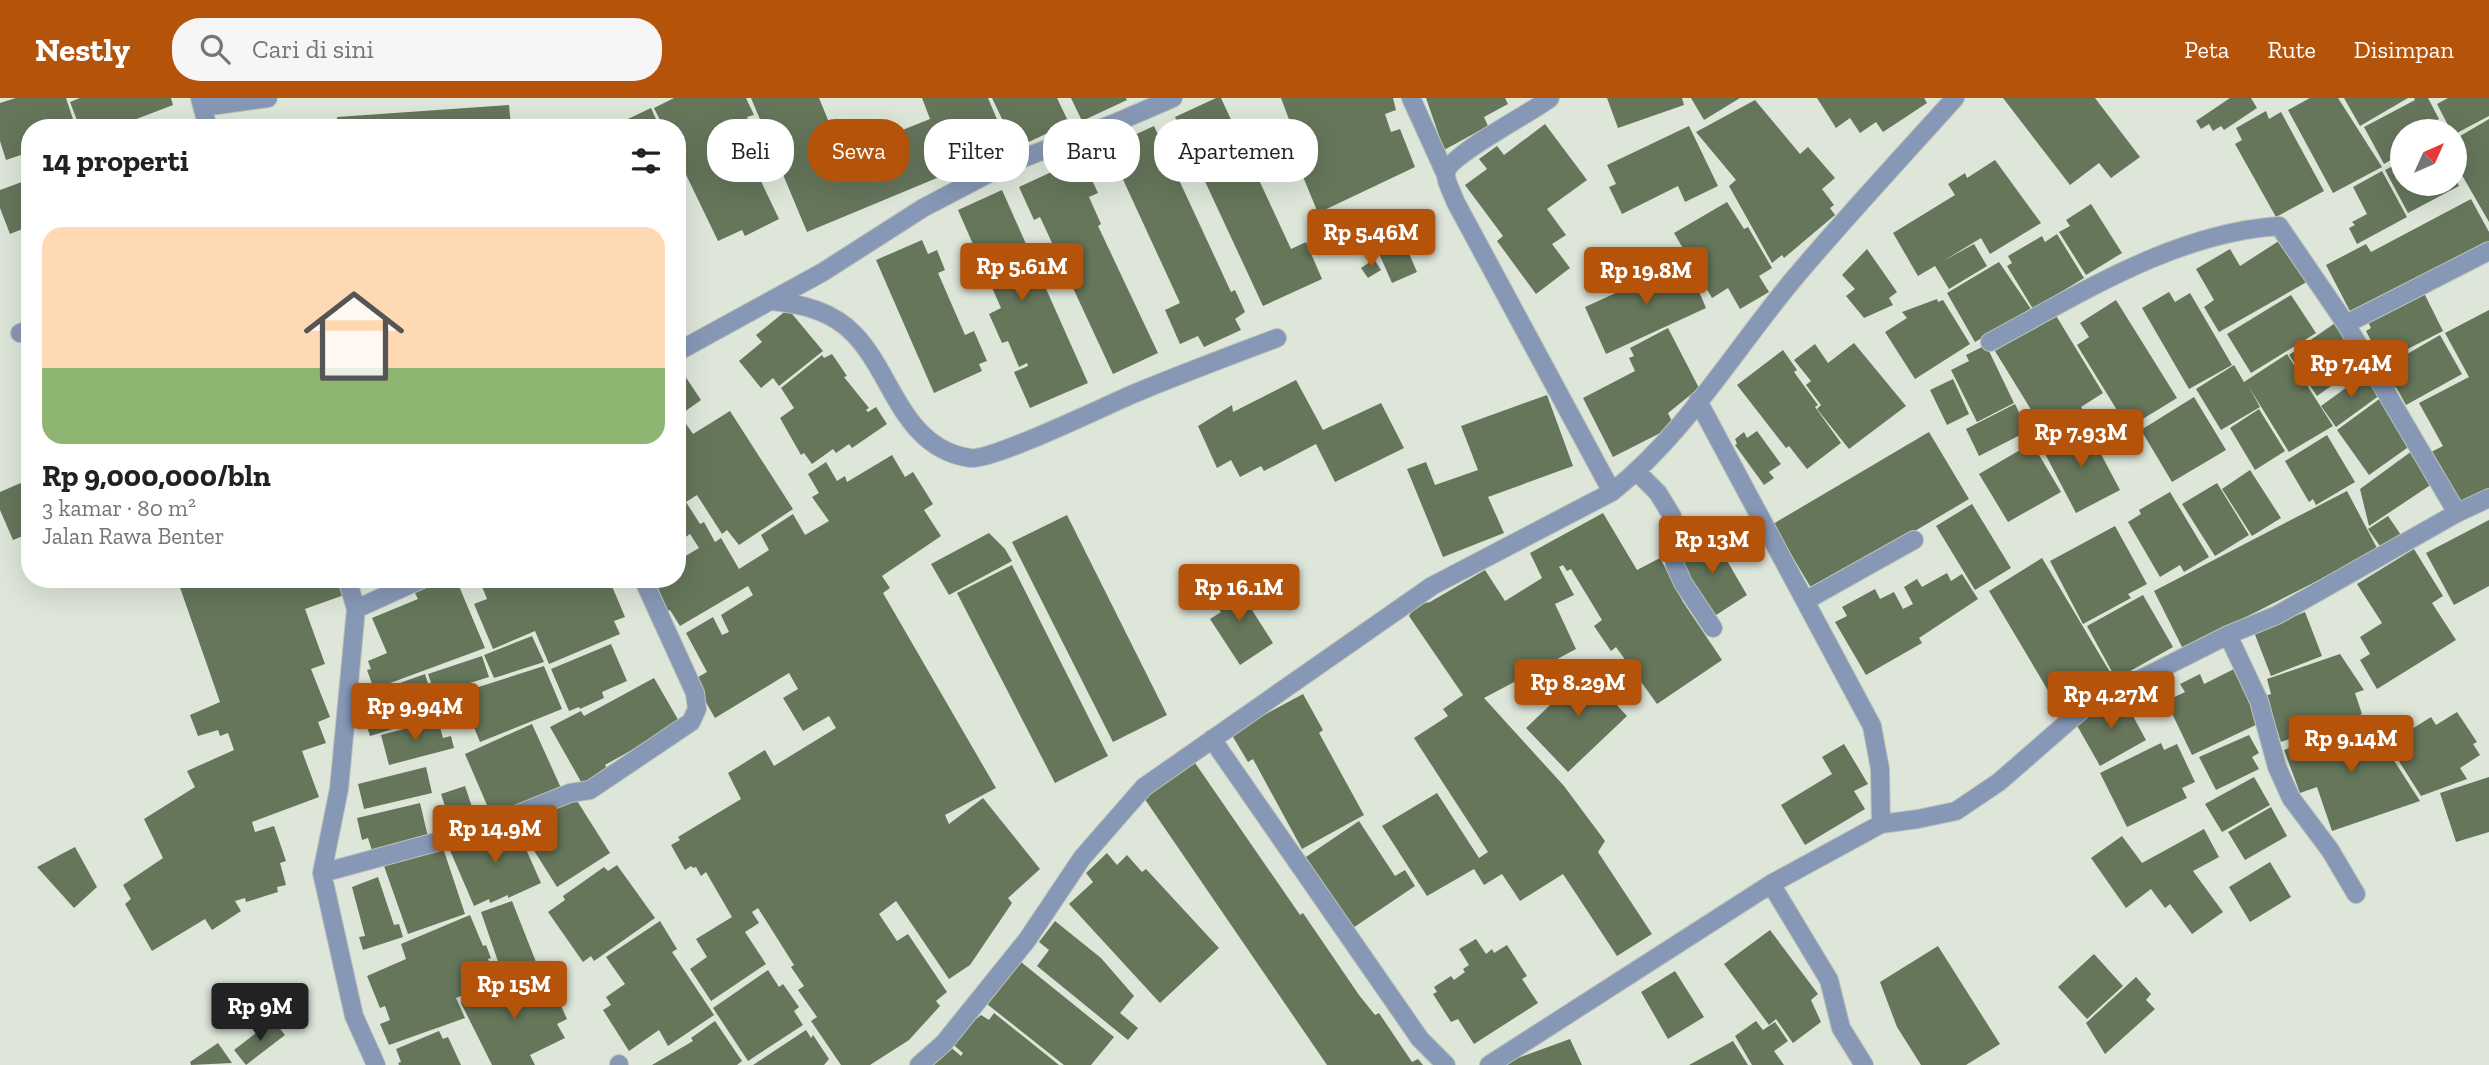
<!DOCTYPE html>
<html lang="id">
<meta charset="utf-8">
<style>
:root{--surface:#fff;--page:#f6f6f6;--text:#202124;--muted:#757577;--line:#e0e0e0;--accent:#b45309}
body{margin:0;font-family:"Zilla Slab",serif;background:var(--page);color:var(--text);height:100vh;display:flex;flex-direction:column;font-size:26px;white-space:nowrap}
*{box-sizing:border-box;margin:0}
p{font-size:23px;color:var(--muted)}
.icon{flex:none;width:38px;height:38px;fill:none;stroke:currentColor;stroke-width:2;stroke-linecap:round;stroke-linejoin:round}
.map{position:relative;flex:1;overflow:hidden}
.drawer{position:absolute;left:21px;top:21px;width:665px;height:469px;display:flex;flex-direction:column;background:var(--surface);border-radius:28px;box-shadow:0 7px 28px #0002}
.drawer>*{flex:none}
.top-card{position:absolute;left:707px;top:21px;width:665px;height:63px;display:flex;gap:14px}
.needle{width:46px;rotate:45deg}
.controls{position:absolute;left:2390px;top:21px;display:grid;gap:14px}
.controls a{display:grid;place-items:center;width:77px;height:77px;border-radius:50%;background:var(--surface);box-shadow:0 7px 28px #0002;font-size:35px}
.price{position:absolute;translate:-50% -60px;padding:0 16px;border-radius:7px;background:var(--accent);color:#fff;font-size:23px;line-height:46px;filter:drop-shadow(0 2px 4px #0008)}
.price::after{content:'';position:absolute;left:50%;top:42px;width:21px;height:16px;margin-left:-10px;background:inherit;clip-path:polygon(0 0,100% 0,50% 100%)}
.price.on{background:#222;color:#fff}
ul{padding:0;list-style:none}
li{display:grid;align-content:center;gap:14px;height:371px;padding:0 21px}
li+li{border-top:2px solid var(--line)}
li span{display:grid;place-items:center;height:217px;border-radius:21px;color:#555}
li>.icon{margin-inline-start:auto}
span .icon{width:126px;height:126px;fill:#fffc;stroke-width:1}
li b{font-size:30px}
h2{display:flex;justify-content:space-between;align-items:center;height:84px;padding:0 21px;font-size:30px}
.pill{padding:0 24px;border-radius:28px;background:var(--surface);box-shadow:0 7px 28px #0002;font-size:24px;line-height:63px}
.pill.on{background:var(--accent);color:#fff}
header{display:flex;align-items:center;gap:42px;box-sizing:border-box;height:98px;padding:0 35px;background:var(--accent);color:#fff}
header strong{font-size:33px}
nav{display:flex;gap:38px;margin-inline-start:auto;font-size:24px}
.search{width:490px;height:63px;background:var(--page);display:flex;align-items:center;gap:18px;box-sizing:border-box;padding:0 24px;border-radius:28px;color:var(--muted);font-size:26px}
.map>svg:first-child{display:block}
.building{fill:#65765b}
.lines{fill:none;stroke-linecap:round;stroke-linejoin:round}
.service-casing{stroke:#bbc2b7;stroke-width:20}
.minor-casing{stroke:#bbc2b7;stroke-width:20}
.service{stroke:#8798b6;stroke-width:18}
.minor{stroke:#8798b6;stroke-width:18}
</style>
<header>
<strong>Nestly</strong>
<div class="search"><svg class="icon" aria-label="search" viewBox="0 0 24 24"><circle cx="10" cy="10" r="6"/><path d="M15 15l6 6"/></svg>Cari di sini</div>
<nav><a>Peta</a><a>Rute</a><a>Disimpan</a></nav>
</header>
<div class="map">
<svg width="2489" height="967" viewBox="0 0 2489 967">
<rect width="100%" height="100%" fill="#dee6da"/>
<path class="building" d="M16 0H66L76 30H30V54L6 62 0 43V5Z
M80 0H171L173 7 113 30H80L70 4Z
M674 0H746L754 17 747 19 772 71 758 77 779 121 745 138 742 132 718 143 677 58V30H664L654 10Z
M751 0H819L842 56 930 21 922 0H988L1009 50 807 134Z
M992 0H1057L1069 25 1016 50Z
M1071 0H1126L1127 2 1082 23Z
M1216 0H1221L1291 151 1306 144 1322 181 1263 208 1175 19Z
M1281 0H1393L1396 12 1385 16 1391 34 1400 31 1415 69 1318 115 1292 52 1299 48Z
M1426 0H1505L1508 6 1484 19 1488 28 1444 52Z
M1607 0H1682L1684 7 1618 30Z
M1691 0H1740L1704 22Z
M1817 0H1924L1927 5 1883 34 1876 24 1860 35 1850 20 1836 30Z
M2003 0H2095L2140 59 2111 80 2099 65 2070 87Z
M2230 0H2251L2257 10 2224 32 2221 28 2213 33 2209 26 2201 31 2196 23Z
M2310 0H2338L2382 69 2333 95 2288 12Z
M2344 0H2408L2360 28Z
M2414 0H2428L2439 21 2432 25 2437 33H2403V55L2384 66 2364 29 2415 2Z
M2448 0H2489V18L2455 36V33H2451L2437 6Z
M1755 2 1800 56 1808 49 1835 80 1822 91 1834 107 1830 110 1835 117 1784 160 1782 157 1772 165 1729 88 1736 82 1696 34Z
M509 7 511 30H338L337 19Z
M651 10 660 30H609Z
M2266 13 2269 21 2281 14 2324 93 2276 119 2235 46 2242 42 2236 30Z
M2489 21V124L2455 65V41Z
M1545 26 1587 82 1547 111 1566 137 1552 146 1570 170 1536 196 1497 143 1503 138 1465 87 1487 71 1479 61 1497 48 1504 57Z
M1154 28 1231 194 1235 192 1245 214 1235 221 1241 232 1204 249 1198 238 1180 246 1165 212 1180 205 1108 49Z
M1689 28 1718 88 1685 104 1678 88 1622 116 1609 89 1616 86 1607 67Z
M1995 62 2041 125 1990 156 1981 140 1943 163 1974 146 1987 168 1949 191 1935 168 1918 178 1893 135 1955 97 1948 86 1965 75 1967 80Z
M2403 63V86H2455V80L2459 88 2408 115 2385 72Z
M1071 65 1073 70 1084 65 1098 95 1089 99 1101 126 1098 128 1158 255 1113 276 1040 119 1034 122 1019 89Z
M2382 73 2407 119 2357 146 2349 130 2355 127 2352 124 2367 116 2353 89Z
M30 81V128L10 136 0 110V92Z
M1002 92 1088 285 1030 310 1014 274 1028 268 1027 265 1019 269 1008 243 1002 245 989 216 1001 210 958 112Z
M2471 101 2489 134V147L2353 219 2326 167 2366 146 2371 154Z
M1727 104 1744 131 1748 129 1772 170 1759 178 1769 194 1740 211 1728 190 1712 200 1674 135Z
M2091 106 2122 155 2086 177 2059 134 2070 128 2066 122Z
M2057 136 2084 180 2033 211 2007 168 2012 165 2008 158 2042 138 2045 144Z
M1394 139 1396 144 1403 141 1417 174 1392 185 1377 151 1384 148 1382 143Z
M2285 139 2312 181 2219 234 2204 209 2214 202 2196 171 2230 151 2240 168Z
M922 142 928 156 937 152 945 172 938 175 965 237 974 233 987 263 979 266 982 273 934 295 876 162Z
M1867 151 1897 194 1889 200 1893 207 1864 220 1846 198 1855 191 1842 177Z
M1374 161 1381 172 1368 180 1361 170Z
M1686 163 1706 210 1606 256 1585 209Z
M1999 164 2031 211 1975 244 1947 195Z
M2421 189 2443 233 2382 264 2366 233 2371 230 2365 218Z
M2169 194 2175 204 2190 195 2232 267 2189 291 2142 210Z
M2291 197 2316 235 2251 275 2227 236Z
M1937 201 1938 204 1943 202 1970 246 1915 281 1885 234 1907 220 1902 214Z
M2116 202 2177 300 2128 330 2077 247 2089 239 2080 225Z
M788 211 823 253 779 288 773 280 761 290 739 263 762 244 756 237Z
M2489 212V392L2460 408 2431 354 2443 348 2419 305 2469 279 2445 235Z
M2055 216 2103 295 2081 309 2086 317 2049 341 1995 253Z
M2338 223 2365 264 2317 298 2289 257Z
M1668 230 1699 290 1668 315 1674 328 1613 359 1583 300 1635 273 1629 260 1634 258 1630 250Z
M2440 237 2462 276 2406 307 2396 289 2389 293 2380 275 2386 272 2383 270Z
M1854 245 1906 308 1849 351 1817 311 1821 307 1806 287 1811 283 1794 262 1815 246 1828 265Z
M1986 247 2014 305 1977 324 1951 272 1969 263 1966 257Z
M1783 252 1797 272 1794 274 1818 307 1815 309 1841 345 1807 371 1789 348 1786 350 1737 287Z
M832 256 847 278 844 279 869 310 866 312 868 314 876 309 887 326 852 350 849 346 836 355 833 351 812 366 804 355 801 357 780 320 794 310 781 290 822 257 824 260Z
M2287 256 2333 328 2289 354 2249 289 2260 309 2221 332 2196 291 2234 267 2244 284Z
M677 266 701 302 680 317 693 336 730 313 793 411 739 447 727 432 722 436 697 397 686 404 700 426 704 424 715 444 721 440 739 471 769 452 761 437 793 416 805 437 829 423 812 399 819 395 808 376 826 364 837 383 845 378 847 384 892 357 905 379 913 374 933 406 924 412 941 438 882 478 890 490 883 495 996 690 945 717 949 726 983 700 1040 771 1008 800 1012 805 970 867 949 881 896 803 879 816 897 843 908 836 947 894 936 903 940 908 909 942 870 967H841L811 923 817 919 798 892 804 888 791 869 794 867 758 810 752 814 759 825 745 834 766 866 711 903 690 871 707 859 696 841 732 819 706 774 701 778 696 769 693 770 691 768 685 772 671 747 680 742 678 739 741 701 728 675 765 652 774 668 836 630 829 618 803 633 783 600 798 591 789 575 715 620 693 582 707 574 686 535 713 519 722 537 729 534 721 517 753 497 748 488 680 528 670 512 663 516 647 486 655 481H677V463L699 450 690 436 677 445Z
M2365 276 2380 297 2336 329 2321 308Z
M1953 281 1969 316 1947 327 1930 292Z
M1296 282 1323 332 1381 305 1404 350 1335 384 1316 346 1264 373 1261 368 1240 379 1231 362 1217 370 1198 328 1232 307 1233 314Z
M1547 297 1573 368 1488 399 1504 435 1443 459 1407 371 1426 364 1435 387 1478 372 1461 328Z
M2194 299 2226 352 2172 384 2141 332Z
M2382 299 2414 345 2369 377 2337 332Z
M2015 306 2028 333 1979 358 1966 331Z
M2259 311 2285 353 2255 372 2230 330Z
M2085 326 2120 392 2076 415 2042 350Z
M1757 333 1781 366 1769 374 1774 380 1764 387 1735 347 1737 346 1735 341 1744 334 1747 340Z
M1929 334 1969 401 1813 493 1773 426Z
M2327 337 2355 384 2316 407 2313 401 2309 404 2285 363Z
M2032 345 2061 394 2008 424 1979 376Z
M2412 353 2435 384 2369 428 2360 391Z
M2250 372 2281 420 2252 438 2222 391Z
M30 381V435L13 442 0 412V394Z
M2217 385 2249 437 2215 458 2182 406Z
M2347 393 2378 452 2183 551 2154 493Z
M2170 394 2209 459 2184 474 2180 467 2160 479 2128 424 2141 416 2139 412Z
M1972 406 2011 470 1975 492 1936 428Z
M1603 415 1637 472 1660 460 1683 504 1722 562 1657 606 1616 549 1611 553 1594 528 1602 522 1571 471 1567 473 1563 467 1559 469 1574 497 1555 506 1576 551 1484 600 1564 688 1605 743 1598 754 1652 836 1617 858 1563 776 1520 803 1502 776 1484 787 1474 771 1427 798 1382 728 1437 695 1479 760 1488 754 1414 640 1448 618 1443 611 1463 597 1409 518 1413 511 1421 506 1430 504 1485 472 1505 503 1542 480 1530 455Z
M1067 417 1167 617 1113 644 1012 444Z
M2388 418 2401 437 2382 451 2368 431Z
M2489 422V488L2454 507 2426 455Z
M2115 428 2147 486 2128 496 2131 500 2083 526 2050 463Z
M989 435 1005 451 1012 463 949 497 931 466Z
M1712 437 1747 497 1713 519 1676 459Z
M2414 451 2443 498 2432 505 2456 542 2377 591 2360 562 2370 556 2360 539 2382 525 2357 486Z
M2042 460 2113 579 2059 611 1989 493Z
M1012 467 1108 658 1055 685 957 495Z
M1947 475 1951 483 1962 476 1978 501 1919 540 1922 545 1866 577 1835 524 1847 518 1842 509 1875 491 1880 501 1894 494 1903 511 1913 506 1904 489 1917 481 1922 489Z
M177 481H339L344 497 305 511 325 566 311 571 330 619 318 624 326 645 302 653 319 699 252 724 255 734 274 728 286 763 280 765 286 787 277 789 278 794 246 804 245 800 235 803 241 813 212 832 205 821 152 853 125 806 131 801 123 787 163 760 144 721 195 689 187 673 234 652 228 635 220 638 218 632 198 638 190 617 220 604Z
M446 481H456L485 550 374 591 367 572 371 571 368 563 387 555 372 520 418 501 415 495Z
M479 481H609L625 519 614 523 620 536 549 566 535 533 493 551 474 506 487 501Z
M1233 482 1273 545 1240 567 1210 521 1221 514 1210 497Z
M2143 497 2173 549 2116 581 2087 528Z
M2305 514 2322 558 2271 578 2254 534Z
M532 538 544 564 494 580 484 557Z
M611 546 627 583 602 594 604 600 580 611 579 609 569 613 551 571Z
M2340 556 2364 592 2355 595 2362 616 2281 644 2265 598 2271 596 2267 581Z
M482 558 489 579 435 596 428 576Z
M544 568 562 611 480 644 470 620 477 617 469 592Z
M1591 568 1618 596 1612 602 1627 618 1568 674 1526 630Z
M2234 571 2260 625 2192 657 2166 603 2185 594 2180 586 2200 576 2204 586Z
M425 576 438 617 370 638 359 603 398 591 397 586Z
M654 580 680 625 605 667 610 675 584 689 550 629 581 613 584 618Z
M464 589 473 615 447 624 438 598Z
M1303 596 1323 632 1319 635 1364 717 1302 751 1253 661 1248 664 1233 639 1236 632Z
M2122 598 2146 642 2100 668 2075 624Z
M2457 614 2477 644 2473 646 2480 657 2460 670 2467 681 2421 698 2388 646 2431 619 2436 627Z
M438 622 443 640 451 638 454 650 389 667 381 637Z
M2368 622 2420 703 2332 733 2317 689 2300 695 2284 652Z
M532 626 561 690 493 721 465 656Z
M2249 637 2259 655 2252 659 2259 671 2216 692 2199 659Z
M2161 645 2164 652 2177 646 2195 684 2182 690 2187 700 2127 729 2100 675Z
M1844 646 1868 686 1854 693 1865 711 1805 747 1781 707 1832 676 1822 659Z
M1193 662 1300 817 1303 815 1359 897 1375 917 1379 915 1412 964 1418 961 1423 967H1327L1142 697Z
M426 669 432 695 364 711 358 686Z
M2254 679 2270 707 2222 734 2205 706Z
M2489 679V734L2456 744 2440 695Z
M465 688 477 724 453 732 441 696Z
M574 698 610 755 557 789 521 732Z
M420 705 429 743 373 756 368 740 362 742 357 720Z
M2271 709 2287 738 2245 762 2228 734Z
M513 722 541 785 508 800V797L490 805 489 801 474 808 449 750Z
M1359 723 1395 778 1405 772 1415 788 1347 834 1300 763Z
M2204 731 2219 759 2193 773 2223 814 2192 836 2170 806 2165 810 2151 791 2126 810 2091 760 2122 738 2142 765Z
M442 747 465 816 408 836 384 768Z
M75 749 97 789 74 810 37 769Z
M1107 755 1117 767 1127 757 1142 774 1146 771 1219 850 1160 905 1069 806 1093 784 1086 775Z
M2270 764 2291 799 2250 824 2229 789Z
M617 767 655 820 594 863 591 858 583 864 548 814 565 802 563 798 604 769 608 773Z
M378 779 394 827 399 826 403 839 363 852 359 839 365 838 352 789Z
M512 803 538 869 517 876 515 870 502 875 481 814Z
M470 817 483 848 486 847 491 860 488 861 493 872 477 879 482 889 456 900 465 920 389 947 380 926 390 922 385 908 380 910 367 878 406 861 401 846Z
M660 823 677 851 672 854 714 917 668 948 659 932 629 953 603 912 611 907 606 899 625 886 606 859Z
M1055 823 1101 860 1134 898 1120 915 1138 930 1128 942 1037 868 1049 852 1039 844Z
M1770 832 1818 896 1811 902 1821 924 1793 945 1776 921 1769 927 1724 866Z
M1476 841 1486 856 1492 851 1494 855 1507 847 1527 878 1522 881 1538 905 1474 946 1458 921 1451 924 1433 896 1437 894 1434 889 1451 878 1454 882 1465 874 1463 871 1469 867 1459 851Z
M1938 848 2000 946 1966 967H1921L1897 929 1880 884Z
M2094 856 2123 888 2087 921 2058 889Z
M1021 864 1114 939 1091 967H1064L987 906Z
M768 872 779 889 783 886 799 909 794 913 803 927 748 963 713 910Z
M509 873 524 902 552 888 567 921 557 926 565 940 530 957 535 967H492L461 905 487 892 484 885Z
M1675 873 1704 919 1668 941 1641 894Z
M2136 879 2151 896 2146 902 2155 911 2105 956 2086 925Z
M994 915 1059 967H932L948 947 961 958 963 955 949 943 981 917 989 922Z
M273 922 285 937 246 967 234 952Z
M715 923 742 963 737 967H652L693 943 691 940Z
M1756 923 1763 932 1775 924 1788 943 1774 953 1784 967H1752L1735 938Z
M806 932 811 940 813 937 829 961 824 967H753Z
M439 933 443 941 448 939 461 967H399L398 965 401 964 396 951Z
M1570 941 1582 967H1499Z
M1733 943 1748 967H1689Z
M218 945 232 965 191 967 190 964Z"/>
<g class="lines">
<defs>
<path id="service" d="M20 235 30 231"/>
<path id="minor" d="M200 0 208 30
M1411 0 1446 77
M1550 0C1532 15 1445 58 1446 77 1446 85 1453 96 1455 103L1612 394
M203 9 268 0
M772 203C802 206 832 213 854 236 893 276 902 350 970 360 992 363 1105 308 1133 296 1181 276 1229 258 1277 240
M2346 226 2489 153
M1990 244C2080 196 2174 135 2279 128L2346 226 2457 415
M677 254 823 174 923 110 1005 67 1115 25 1173 0
M1637 374 1658 395 1672 418 1675 467 1683 485 1713 530
M347 481 356 511 339 691 322 775 354 918 376 967
M1805 503 1914 442
M356 511 422 481
M2228 537 2259 603 2277 669 2291 700 2330 752 2356 796
M1212 641 1420 941 1446 967
M1881 726 1918 721 1956 713 1999 684 2085 609 2228 537 2277 517 2457 415 2489 400
M322 775 473 734 570 695 590 692 691 624 697 611 695 595 643 481
M1771 786 1829 882 1841 930 1864 967
M619 966V967
M919 967 944 945 1027 842 1082 760 1144 689 1432 488 1612 394C1685 336 1733 254 1792 183 1844 121 1900 61 1955 0
M1489 967 1771 786 1881 726 1880 671 1872 628 1698 303"/>
</defs>
<use href="#service" class="service-casing"/>
<use href="#minor" class="minor-casing"/>
<use href="#service" class="service"/>
<use href="#minor" class="minor"/>
</g>
</svg>
<div class="controls">
<a><svg class="needle" viewBox="-14 -14 28 28"><path d="M0-13l5 13h-10z" fill="#e53935"/><path d="M0 13l5-13h-10z" fill="#757577"/></svg></a>
</div>
<b class="price" style="left:1371px;top:171px">Rp 5.46M</b>
<b class="price" style="left:1022px;top:205px">Rp 5.61M</b>
<b class="price" style="left:1646px;top:209px">Rp 19.8M</b>
<b class="price" style="left:2351px;top:302px">Rp 7.4M</b>
<b class="price" style="left:2081px;top:371px">Rp 7.93M</b>
<b class="price" style="left:1712px;top:478px">Rp 13M</b>
<b class="price" style="left:1239px;top:526px">Rp 16.1M</b>
<b class="price" style="left:1578px;top:621px">Rp 8.29M</b>
<b class="price" style="left:2111px;top:633px">Rp 4.27M</b>
<b class="price" style="left:415px;top:645px">Rp 9.94M</b>
<b class="price" style="left:2351px;top:677px">Rp 9.14M</b>
<b class="price" style="left:495px;top:767px">Rp 14.9M</b>
<b class="price" style="left:514px;top:923px">Rp 15M</b>
<b class="price on" style="left:260px;top:945px">Rp 9M</b>
<div class="top-card">
<a class="pill">Beli</a>
<a class="pill on">Sewa</a>
<a class="pill">Filter</a>
<a class="pill">Baru</a>
<a class="pill">Apartemen</a>
</div>
<section class="drawer">
<h2>14 properti<svg class="icon" aria-label="filters" viewBox="0 0 24 24"><path d="M4 7h16M4 17h16"/><circle cx="9" cy="7" r="2"/><circle cx="15" cy="17" r="2"/></svg></h2>
<ul>
<li><span style="background:linear-gradient(#ffd9b3 65%,#8fb573 0)"><svg class="icon" aria-label="home" viewBox="0 0 24 24"><path d="M3 11l9-7 9 7M6 9v11h12V9"/></svg></span><div><b>Rp 9,000,000/bln</b><p>3 kamar · 80 m²</p><p>Jalan Rawa Benter</p></div></li>
</ul>
</section>
</div>
